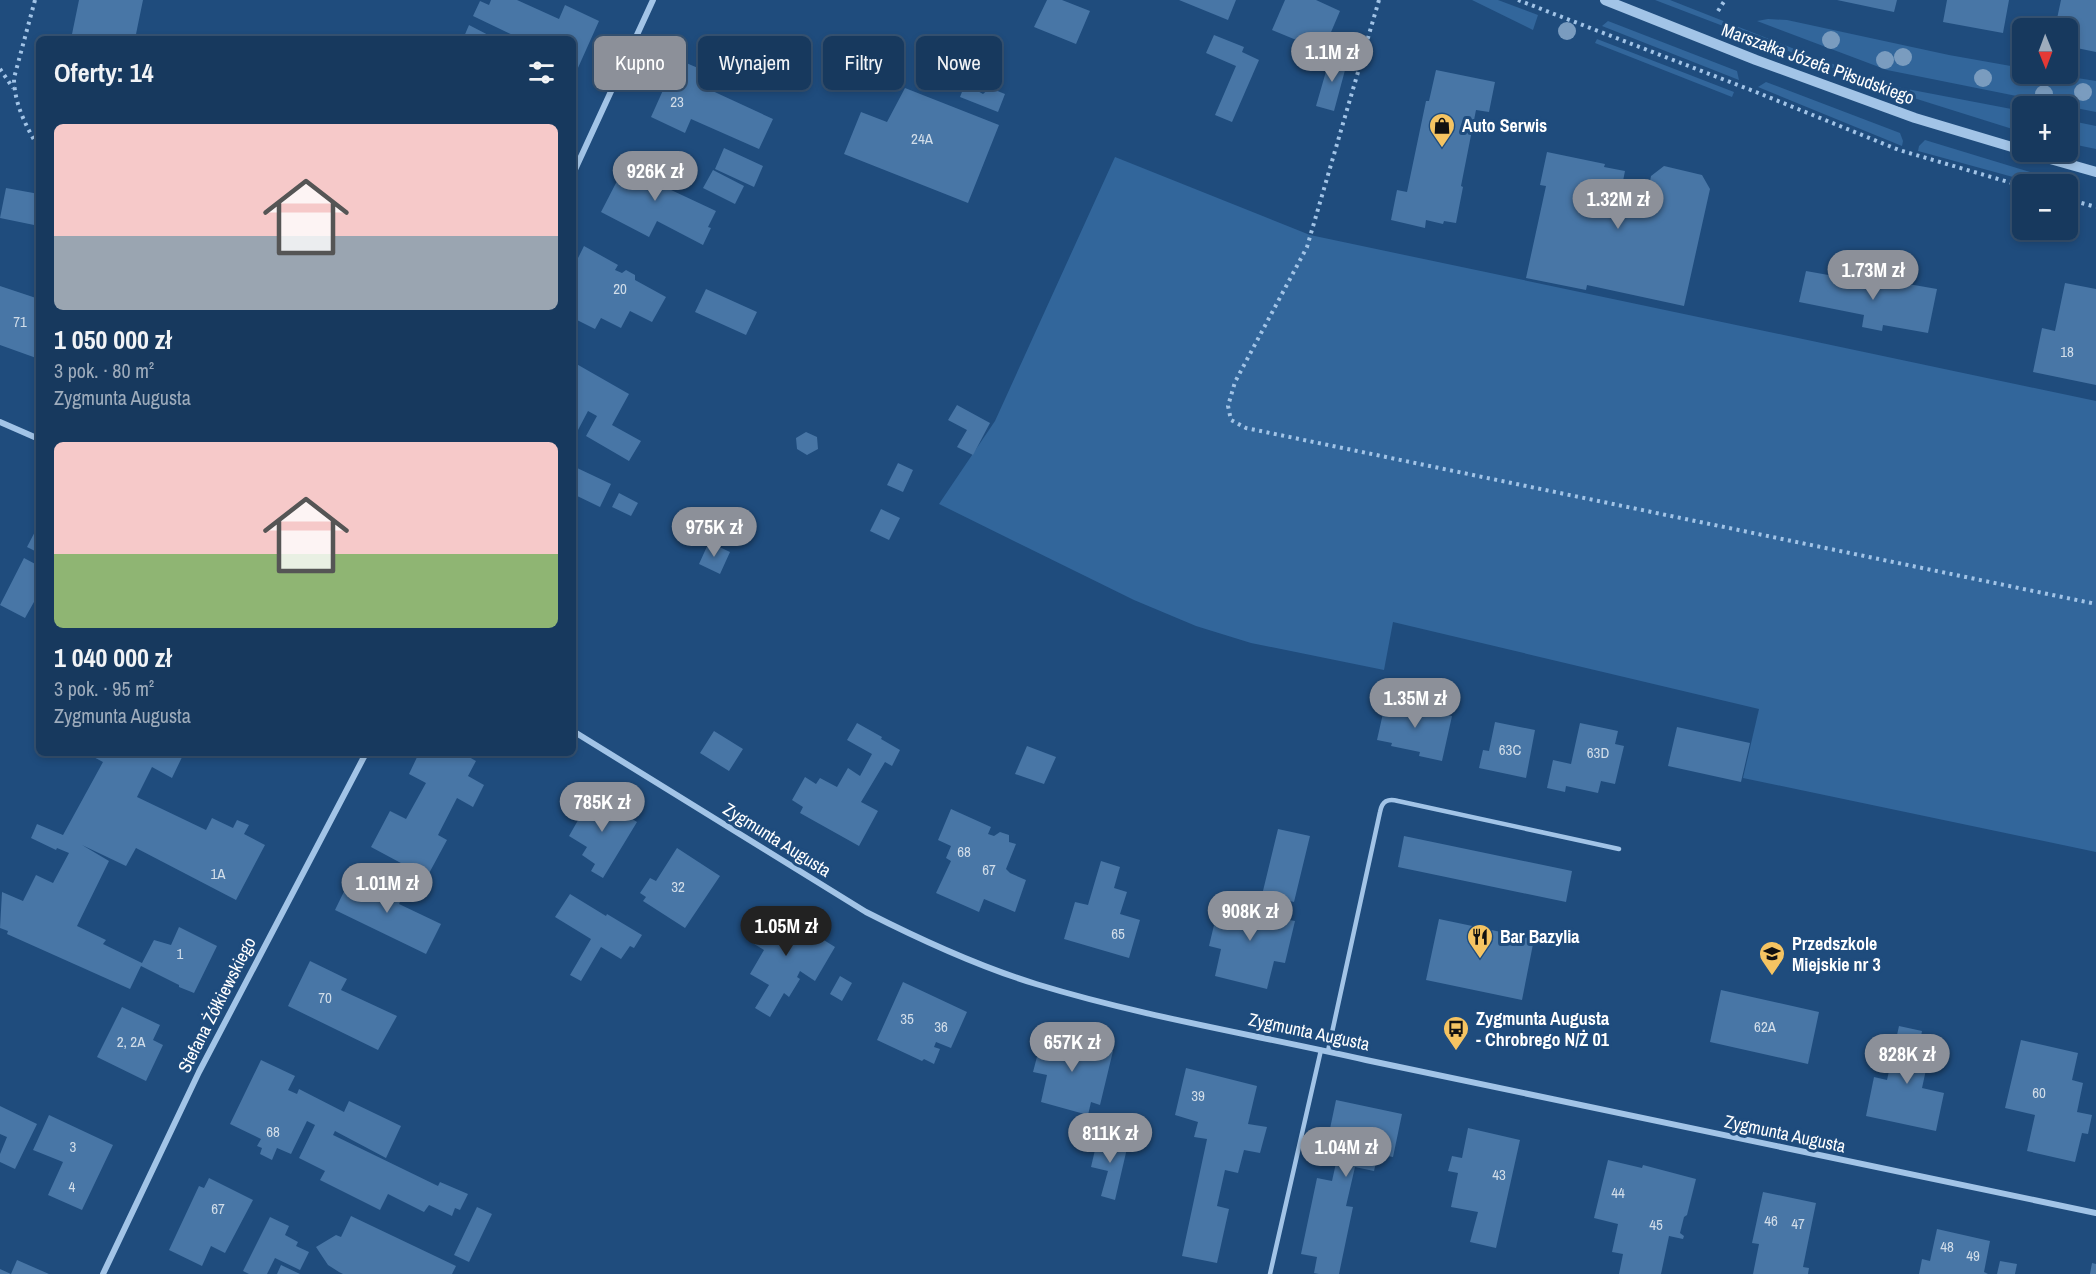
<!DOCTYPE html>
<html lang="pl">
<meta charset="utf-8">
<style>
:root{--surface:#17395e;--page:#244467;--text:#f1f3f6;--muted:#9eacbc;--line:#365373;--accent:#8c9099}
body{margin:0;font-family:"Archivo Narrow",sans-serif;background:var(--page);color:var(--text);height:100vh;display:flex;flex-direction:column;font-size:22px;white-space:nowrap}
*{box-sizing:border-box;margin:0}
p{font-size:20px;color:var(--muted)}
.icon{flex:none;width:33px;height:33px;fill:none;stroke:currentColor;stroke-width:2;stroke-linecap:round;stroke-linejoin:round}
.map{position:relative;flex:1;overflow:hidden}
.panel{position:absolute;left:36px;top:36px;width:540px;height:720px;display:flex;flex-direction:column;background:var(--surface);border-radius:9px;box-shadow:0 3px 9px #0003,0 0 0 2px var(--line)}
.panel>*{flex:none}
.banner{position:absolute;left:594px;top:36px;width:570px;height:54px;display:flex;gap:12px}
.needle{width:39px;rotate:179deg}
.fabs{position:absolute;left:2012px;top:18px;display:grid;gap:12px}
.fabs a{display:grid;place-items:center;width:66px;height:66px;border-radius:9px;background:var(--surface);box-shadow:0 3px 9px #0003,0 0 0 2px var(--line);font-size:30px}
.price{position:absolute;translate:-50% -51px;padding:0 14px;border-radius:21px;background:var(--accent);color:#fff;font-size:20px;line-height:39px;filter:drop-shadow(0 2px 3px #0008)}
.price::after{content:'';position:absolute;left:50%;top:36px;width:18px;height:14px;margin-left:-9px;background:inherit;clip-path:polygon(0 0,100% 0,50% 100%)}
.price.current{background:#222;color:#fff}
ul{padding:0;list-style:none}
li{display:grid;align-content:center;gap:12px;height:318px;padding:0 18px}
li span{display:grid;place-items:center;height:186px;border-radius:9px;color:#555}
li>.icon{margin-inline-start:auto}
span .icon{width:108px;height:108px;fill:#fffc;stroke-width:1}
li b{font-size:26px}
h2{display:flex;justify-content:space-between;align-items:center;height:72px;padding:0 18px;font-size:26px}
.pill{padding:0 21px;border-radius:9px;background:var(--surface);box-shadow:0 3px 9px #0003,0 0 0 2px var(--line);font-size:21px;line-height:54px}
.pill.current{background:var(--accent);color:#fff}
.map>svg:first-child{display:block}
.green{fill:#32669b}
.building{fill:#4876a6}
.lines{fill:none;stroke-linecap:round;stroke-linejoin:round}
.path{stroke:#a2c4e7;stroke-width:4;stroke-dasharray:3 4.5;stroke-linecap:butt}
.service{stroke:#a2c4e7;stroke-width:4.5}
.minor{stroke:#a2c4e7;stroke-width:6}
.tertiary{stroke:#a2c4e7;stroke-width:10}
.tree{fill:#7a9cbf}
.labels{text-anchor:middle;stroke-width:6;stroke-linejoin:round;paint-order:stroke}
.number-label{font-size:15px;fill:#d1dde9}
.street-label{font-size:18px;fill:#fff;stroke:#1f4c7d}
.poi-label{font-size:18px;font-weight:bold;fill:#fff;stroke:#1f4c7d;text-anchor:start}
</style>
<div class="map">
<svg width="2096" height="1274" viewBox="0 0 2096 1274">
<rect width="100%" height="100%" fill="#1f4c7d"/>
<path class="green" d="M1472 0H1498L1538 15 1533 30Z
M1655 0H1670L1886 85 2022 111V132L1901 94Z
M1768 19 1787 20 1949 55 2022 68V74H2052L2096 81V112L1887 70 1757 21Z
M1608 21 1737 71 1739 80 1602 26Z
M1597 39 1734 92 1732 97 1595 43Z
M1766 82 1900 133 1903 141 1902 146 1758 87Z
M2067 120 2096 126V149L2067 143Z
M1925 140 2030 172 2039 184 1918 151 1919 146Z
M1115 157 1310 235 2096 401V852L1743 778 1759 709 1393 622 1384 670 1251 643 1196 626 1134 600 939 504 995 421Z"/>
<path class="building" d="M79 0H143L135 39H71Z
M491 0H517L559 19 565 5 599 21 573 79V39H521L473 16 480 1 489 5Z
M1047 0H1062L1090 11 1076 44 1034 27Z
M1179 0H1236L1228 20Z
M1285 0H1316L1340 11 1323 51 1272 30Z
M1837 0H1897L1894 12Z
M1947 0H2009L2003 33 1943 22Z
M2061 0H2096V52L2067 46V28H2055Z
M469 25 496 39H463Z
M1214 35 1244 47 1242 52 1259 60 1232 122 1215 115 1236 66 1206 53Z
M1331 54 1348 59 1334 111 1316 106Z
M677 59 712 74 706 88 773 119 759 149 691 119 685 133 651 117Z
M1436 70 1495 82 1489 112 1476 110 1461 186 1463 187 1456 223 1444 221 1443 224 1426 220 1425 228 1391 220 1397 190 1407 192 1426 101H1429Z
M965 84 983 94 990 88 1005 94 998 112 960 97Z
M905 88 999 125 968 203 844 154 861 112 887 122Z
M724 148 763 166 754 187 715 169Z
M632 152 676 175 669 189 716 211 708 227 711 228 703 245 657 221 649 237 601 212Z
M1547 152 1605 164 1604 167 1625 171 1619 201 1645 206 1651 176 1664 166 1702 175 1710 189 1684 306 1587 285 1586 290 1526 278 1546 186 1540 185Z
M713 170 744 186 735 204 703 188Z
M6 188 39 194V226L0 218Z
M584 246 618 265 615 270 622 273 626 270 635 275V280L666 297 652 322 630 311 621 328 601 318 595 329 573 318V268Z
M1806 271 1890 286 1891 281 1937 289 1928 333 1883 325 1882 331 1862 327 1864 315 1799 302Z
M2065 283 2096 289V385L2033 372 2042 328 2055 331Z
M0 286 39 299V359L0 345Z
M706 289 757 312 746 335 695 312Z
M573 362 629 394 612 425 641 441 629 461 586 436 597 416 588 411 578 430 573 428Z
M957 405 990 423 973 455 957 447 967 430 948 420Z
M806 432 817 437 818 449 807 455 797 449 796 438Z
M898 463 913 470 903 492 887 485Z
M575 467 611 484 600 507 573 494V471Z
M619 493 638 503 631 516 612 507Z
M881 509 900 518 889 540 870 531Z
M39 524V553L27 547Z
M709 542 730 552 720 574 699 564Z
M24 558 39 566V593L25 618 0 605Z
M1401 699 1425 704 1424 710 1452 716 1442 761 1419 756 1420 752 1391 746 1392 743 1377 740 1386 700 1401 703Z
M1495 722 1535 730 1526 778 1479 768 1483 750 1489 751Z
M857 723 882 737 881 739 900 750 892 766 885 762 861 802 878 811 859 846 800 813 803 807 792 800 805 777 816 784 820 778 837 787 848 768 860 776 872 754 847 740Z
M1580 723 1618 731 1615 744 1624 746 1615 784 1601 781 1598 793 1566 786 1565 792 1547 788 1553 760 1571 764Z
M1677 727 1750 743 1741 782 1668 766Z
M714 731 743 749 729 771 700 753Z
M1027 746 1056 757 1044 784 1015 774Z
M86 753H184L172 778 152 767 137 797 206 830 212 818 233 828 237 820 249 825 244 834 265 845 236 900 136 848 126 866 82 845 109 861 77 926 106 940 103 944 142 963 154 940 171 945 179 927 217 946 194 993 179 987V985L141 966 130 989 7 934 8 931 0 928 2 892 23 901 36 875 53 883 69 853 57 848 56 850 31 838 37 824 63 835 103 762Z
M419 753H462L476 761 468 776 484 785 473 807 457 798 438 835 447 840 427 877 371 847 390 811 406 819 426 783 409 774Z
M593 794 637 822 603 878 591 871 595 864 582 855 587 847 569 836Z
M951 809 991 827 988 834 994 836 1000 832 1009 835V842L1016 844 1006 869 1010 873 1026 880 1015 912 984 899 979 912 936 893 951 861 946 858 951 846 938 840Z
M1278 829 1310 836 1294 902 1262 895Z
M1404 836 1572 871 1566 902 1398 867Z
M677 848 720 876 685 928 643 901 646 897 640 893 650 878 656 881Z
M1101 861 1120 867 1114 888 1127 892 1120 914 1140 920 1129 958 1064 939 1075 902 1088 905Z
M353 873 403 896 399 904 441 924 426 954 335 910Z
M570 894 606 916 607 914 642 935 634 948 630 946 621 959 601 947 581 981 570 975 591 939 555 917Z
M1230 900 1286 914 1284 919 1295 921 1285 963 1274 961 1267 989 1215 976 1221 949 1209 946 1219 904 1229 906Z
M771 907 835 947 815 981 800 971 797 977 800 979 789 997 784 993 770 1017 755 1008 769 985 750 974 764 950 751 942Z
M1439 919 1534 939 1522 1000 1426 980Z
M310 961 347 979 341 990 397 1016 378 1050 288 1006Z
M840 976 852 983 842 1001 830 994Z
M903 982 967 1012 951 1048 936 1042 934 1047 940 1049 934 1064 924 1059 922 1061 877 1040Z
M1721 990 1819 1012 1808 1064 1710 1042Z
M122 1007 160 1025 153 1040 163 1045 146 1081 97 1057Z
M1899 1026 1922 1031 1921 1036 1933 1038 1922 1088 1944 1093 1936 1131 1866 1116 1874 1077 1887 1080Z
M1043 1034 1113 1051 1100 1105 1091 1102 1088 1115 1041 1102 1047 1075 1033 1072Z
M2021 1040 2078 1053 2072 1080 2083 1083 2077 1112 2092 1115 2088 1134 2082 1133 2075 1162 2027 1151 2035 1115 2005 1108Z
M261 1060 295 1076 288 1090 297 1094 299 1089 344 1112 349 1101 401 1126 386 1158 335 1131 333 1135 438 1186 440 1182 468 1194 460 1210 455 1208 452 1216 429 1205 424 1212 388 1194 380 1210 320 1180 325 1171 299 1158 315 1125 307 1121 291 1154 277 1148 272 1160 260 1154 262 1148 257 1146 261 1139 230 1124Z
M1186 1068 1257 1086 1248 1124 1267 1127 1260 1153 1244 1150 1238 1173 1225 1170 1217 1206 1229 1209 1217 1263 1182 1256 1207 1139 1194 1137 1198 1122 1175 1115Z
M1336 1100 1402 1114 1393 1157 1378 1154 1374 1171 1355 1167 1346 1206 1353 1207 1339 1274H1319L1314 1273 1317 1257 1301 1254 1317 1178 1332 1181 1340 1145 1327 1143Z
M0 1106 37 1124 15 1169 0 1162V1154L7 1137 0 1134Z
M49 1115 113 1145 82 1210 48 1195 63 1162 33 1150Z
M1468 1128 1520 1140 1496 1248 1470 1242 1478 1212 1451 1207 1458 1173 1448 1171 1452 1156 1462 1158Z
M1098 1137 1128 1144 1115 1200 1101 1196 1108 1171 1091 1167Z
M1608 1160 1642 1168 1643 1165 1696 1179 1687 1215 1684 1217 1680 1233 1684 1236 1683 1239 1669 1236 1661 1274H1619L1623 1254 1612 1252 1618 1224 1594 1218Z
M209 1178 253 1200 225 1253 211 1246 202 1266 169 1250 199 1186 204 1188Z
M1763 1192 1816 1203 1803 1267 1809 1268 1808 1274H1753L1759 1244 1752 1243Z
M477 1207 492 1214 469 1262 454 1255Z
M351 1216 456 1266 452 1274H343L339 1272 328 1265 316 1247 336 1235 341 1237Z
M270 1217 289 1226 285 1235 298 1242 296 1246 309 1252 300 1270 275 1258 267 1274H249L243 1271Z
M1937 1229 1990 1241 1984 1272 1988 1274H1919L1922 1259 1930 1261Z
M17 1260 49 1274H0V1269L11 1274Z
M2000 1261 2017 1264 2015 1274H1997Z
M2092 1263 2096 1264V1274H2090Z
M281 1265 300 1274H277Z"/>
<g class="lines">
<path class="path" d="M35 0 14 78C14 103 26 127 39 148
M1379 0 1307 247 1235 382 1228 406 1231 420 1246 428 2096 604
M1518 0 1756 92 1899 150 2022 186
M1718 11 1725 0
M0 69 13 88
M2067 199 2096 207"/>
<path class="service" d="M1328 1051 1380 812C1382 801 1388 798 1398 801L1619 849
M1270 1274 1321 1050"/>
<path class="minor" d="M573 174 653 0
M0 422 39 439
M573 731 866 912C921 940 977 966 1036 984 1144 1017 1256 1035 1366 1060 1608 1113 1852 1162 2096 1213
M103 1274 199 1072 366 753"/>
<path class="tertiary" d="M1605 0 1756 60 1915 118 2022 150
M2026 152 2096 172"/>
</g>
<g class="tree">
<circle cx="1567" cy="31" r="9"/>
<circle cx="1831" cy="40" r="9"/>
<circle cx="1903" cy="57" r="9"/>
<circle cx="1885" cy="60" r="9"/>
<circle cx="1983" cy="78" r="9"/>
<circle cx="2083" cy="92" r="9"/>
<circle cx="2044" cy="94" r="9"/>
</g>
<defs>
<symbol id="shop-pin" viewBox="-11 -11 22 30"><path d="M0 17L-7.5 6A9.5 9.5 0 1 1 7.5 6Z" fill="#f5c462" stroke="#1f4c7d"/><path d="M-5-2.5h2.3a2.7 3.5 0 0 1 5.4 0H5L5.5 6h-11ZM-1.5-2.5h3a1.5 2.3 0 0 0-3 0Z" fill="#111"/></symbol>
<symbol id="restaurant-pin" viewBox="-11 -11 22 30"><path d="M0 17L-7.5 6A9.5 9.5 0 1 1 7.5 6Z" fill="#f5c462" stroke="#1f4c7d"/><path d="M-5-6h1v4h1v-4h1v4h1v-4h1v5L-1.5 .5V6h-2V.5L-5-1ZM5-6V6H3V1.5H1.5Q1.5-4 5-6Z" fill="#111"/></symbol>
<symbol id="school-pin" viewBox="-11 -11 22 30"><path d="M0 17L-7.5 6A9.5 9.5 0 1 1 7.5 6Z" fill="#f5c462" stroke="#1f4c7d"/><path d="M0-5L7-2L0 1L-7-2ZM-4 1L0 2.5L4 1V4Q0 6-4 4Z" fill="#111"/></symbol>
<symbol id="bus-pin" viewBox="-11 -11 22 30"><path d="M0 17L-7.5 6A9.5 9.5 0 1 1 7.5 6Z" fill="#f5c462" stroke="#1f4c7d"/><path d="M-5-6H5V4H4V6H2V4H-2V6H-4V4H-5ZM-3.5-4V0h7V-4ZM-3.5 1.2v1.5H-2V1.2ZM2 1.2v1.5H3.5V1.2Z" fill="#111"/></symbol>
</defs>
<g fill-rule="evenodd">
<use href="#shop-pin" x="1427" y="111" width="30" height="40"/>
<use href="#restaurant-pin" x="1465" y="922" width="30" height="40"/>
<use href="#school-pin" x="1757" y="939" width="30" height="40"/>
<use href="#bus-pin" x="1441" y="1014" width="30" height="40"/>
</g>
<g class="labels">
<g class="number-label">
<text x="677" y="107">23</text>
<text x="922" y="144">24A</text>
<text x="620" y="294">20</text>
<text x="20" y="327">71</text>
<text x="2067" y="357">18</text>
<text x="1510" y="755">63C</text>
<text x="1598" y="758">63D</text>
<text x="964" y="857">68</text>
<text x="989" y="875">67</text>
<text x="218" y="879">1A</text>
<text x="678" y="892">32</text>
<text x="1118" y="939">65</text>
<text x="180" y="959">1</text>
<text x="325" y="1003">70</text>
<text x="907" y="1024">35</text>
<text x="941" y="1032">36</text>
<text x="1765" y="1032">62A</text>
<text x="131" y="1047">2, 2A</text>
<text x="2039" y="1098">60</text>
<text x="1198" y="1101">39</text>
<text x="273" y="1137">68</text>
<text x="73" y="1152">3</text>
<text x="1499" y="1180">43</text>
<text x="72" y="1192">4</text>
<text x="1618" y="1198">44</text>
<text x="218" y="1214">67</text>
<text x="1771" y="1226">46</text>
<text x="1798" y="1229">47</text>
<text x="1656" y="1230">45</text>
<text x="1947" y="1252">48</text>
<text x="1973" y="1261">49</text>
</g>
<g class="street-label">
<text transform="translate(1818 64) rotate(20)" y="6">Marszałka Józefa Piłsudskiego</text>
<text transform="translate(777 840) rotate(32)" y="6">Zygmunta Augusta</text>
<text transform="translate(217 1005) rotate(-63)" y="6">Stefana Żółkiewskiego</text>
<text transform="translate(1309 1032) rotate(12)" y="6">Zygmunta Augusta</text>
<text transform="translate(1785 1134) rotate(12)" y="6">Zygmunta Augusta</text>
</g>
<g class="poi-label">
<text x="1462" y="132">Auto Serwis</text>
<text x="1500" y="943">Bar Bazylia</text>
<text x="1792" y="950">Przedszkole<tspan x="1792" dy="21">Miejskie nr 3</tspan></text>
<text x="1476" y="1025">Zygmunta Augusta<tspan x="1476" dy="21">- Chrobrego N/Ż 01</tspan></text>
</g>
</g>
</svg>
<div class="fabs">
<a><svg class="needle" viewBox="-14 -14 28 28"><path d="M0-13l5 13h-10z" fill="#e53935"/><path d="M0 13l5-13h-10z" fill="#9eacbc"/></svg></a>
<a>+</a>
<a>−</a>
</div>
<b class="price" style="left:1332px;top:83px">1.1M zł</b>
<b class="price" style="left:655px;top:202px">926K zł</b>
<b class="price" style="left:1618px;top:230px">1.32M zł</b>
<b class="price" style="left:1873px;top:301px">1.73M zł</b>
<b class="price" style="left:714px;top:558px">975K zł</b>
<b class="price" style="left:1415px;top:729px">1.35M zł</b>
<b class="price" style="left:602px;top:833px">785K zł</b>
<b class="price" style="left:387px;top:914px">1.01M zł</b>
<b class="price" style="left:1250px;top:942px">908K zł</b>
<b class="price current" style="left:786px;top:957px">1.05M zł</b>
<b class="price" style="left:1072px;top:1073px">657K zł</b>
<b class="price" style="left:1907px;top:1085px">828K zł</b>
<b class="price" style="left:1110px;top:1164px">811K zł</b>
<b class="price" style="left:1346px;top:1178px">1.04M zł</b>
<div class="banner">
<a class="pill current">Kupno</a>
<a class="pill">Wynajem</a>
<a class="pill">Filtry</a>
<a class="pill">Nowe</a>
</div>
<section class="panel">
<h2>Oferty: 14<svg class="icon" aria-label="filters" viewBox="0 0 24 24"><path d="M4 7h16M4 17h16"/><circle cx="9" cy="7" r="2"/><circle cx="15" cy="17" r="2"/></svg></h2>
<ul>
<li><span style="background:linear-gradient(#f6c9c9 60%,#9aa5b1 0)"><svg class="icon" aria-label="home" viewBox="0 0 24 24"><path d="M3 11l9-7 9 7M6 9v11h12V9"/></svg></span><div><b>1 050 000 zł</b><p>3 pok. · 80 m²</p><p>Zygmunta Augusta</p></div></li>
<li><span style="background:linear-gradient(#f6c9c9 60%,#8fb573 0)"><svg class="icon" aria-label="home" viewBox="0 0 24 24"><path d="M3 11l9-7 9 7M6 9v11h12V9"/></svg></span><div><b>1 040 000 zł</b><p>3 pok. · 95 m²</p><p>Zygmunta Augusta</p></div></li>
</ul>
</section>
</div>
